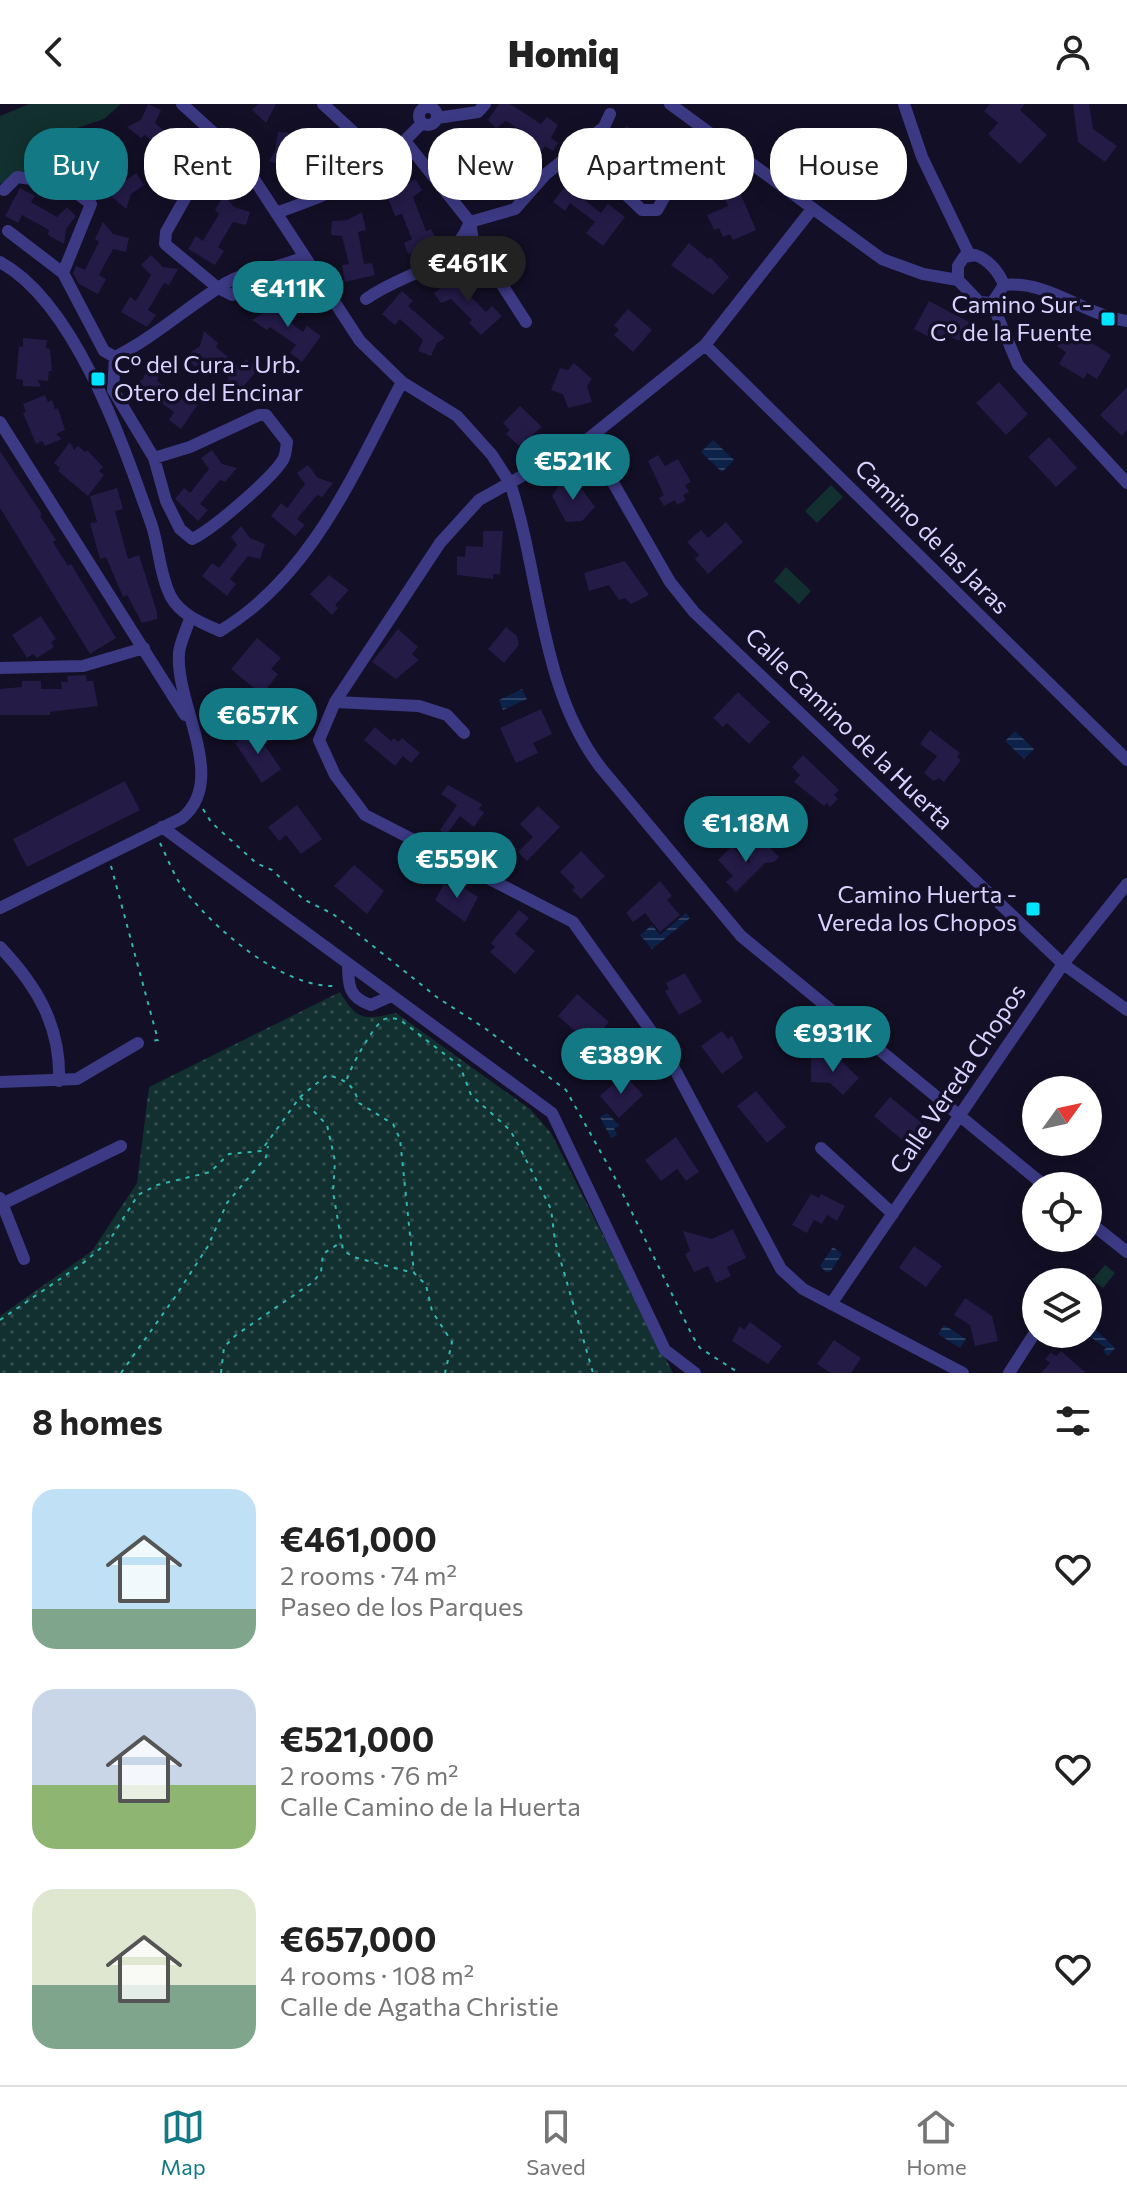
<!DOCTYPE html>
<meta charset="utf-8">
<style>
:root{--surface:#fff;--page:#f6f6f6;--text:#222;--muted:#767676;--line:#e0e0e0;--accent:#137a85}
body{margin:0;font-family:Commissioner,sans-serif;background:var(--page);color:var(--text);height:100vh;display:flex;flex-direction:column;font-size:30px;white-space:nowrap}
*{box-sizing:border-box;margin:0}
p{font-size:26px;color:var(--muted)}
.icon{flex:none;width:44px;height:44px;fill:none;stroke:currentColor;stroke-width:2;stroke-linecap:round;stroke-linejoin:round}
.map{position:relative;height:1269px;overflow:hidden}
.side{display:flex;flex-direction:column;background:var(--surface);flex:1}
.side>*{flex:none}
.top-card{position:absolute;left:24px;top:24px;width:1080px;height:72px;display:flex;gap:16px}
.needle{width:52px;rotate:57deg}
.controls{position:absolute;left:1022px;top:972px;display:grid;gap:16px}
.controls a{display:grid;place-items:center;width:80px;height:80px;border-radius:50%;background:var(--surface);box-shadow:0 4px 20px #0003;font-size:40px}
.price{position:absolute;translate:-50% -68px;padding:0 18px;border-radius:28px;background:var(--accent);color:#fff;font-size:26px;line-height:52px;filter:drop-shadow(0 2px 4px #0008)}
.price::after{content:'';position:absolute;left:50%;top:48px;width:24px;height:18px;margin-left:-12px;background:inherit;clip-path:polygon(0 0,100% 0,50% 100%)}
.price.active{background:#222;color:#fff}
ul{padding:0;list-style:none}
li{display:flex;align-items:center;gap:24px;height:200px;padding:0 32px}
li span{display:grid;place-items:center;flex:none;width:224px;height:160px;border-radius:24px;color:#555}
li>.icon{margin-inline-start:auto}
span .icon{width:96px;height:96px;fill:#fffc;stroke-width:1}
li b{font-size:34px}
h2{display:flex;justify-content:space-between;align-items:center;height:96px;padding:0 32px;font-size:34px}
.chip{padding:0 28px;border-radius:32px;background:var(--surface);box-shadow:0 4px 20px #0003;font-size:28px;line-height:72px}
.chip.active{background:var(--accent);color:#fff}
header{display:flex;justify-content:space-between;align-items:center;height:104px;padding:0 32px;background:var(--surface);font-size:36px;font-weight:800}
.dock{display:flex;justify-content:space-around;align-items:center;height:112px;border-top:2px solid var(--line);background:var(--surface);font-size:22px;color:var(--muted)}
.dock a{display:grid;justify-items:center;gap:4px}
.dock .active{color:var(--accent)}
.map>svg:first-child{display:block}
.grass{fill:url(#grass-dots)}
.garden{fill:#12302f}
.water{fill:url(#water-rules)}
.building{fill:#241b47}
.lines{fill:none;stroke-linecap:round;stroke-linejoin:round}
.path{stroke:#2fb8b0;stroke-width:2;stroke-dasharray:4 6;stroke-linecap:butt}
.street{stroke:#3d3a85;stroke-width:12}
.poi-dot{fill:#00e5ff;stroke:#130f26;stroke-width:3}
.labels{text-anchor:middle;stroke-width:7;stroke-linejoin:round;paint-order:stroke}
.poi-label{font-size:24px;fill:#d9d4ff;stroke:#130f26;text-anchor:end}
.street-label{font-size:24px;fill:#d9d4ff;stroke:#130f26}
</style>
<header><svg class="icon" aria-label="back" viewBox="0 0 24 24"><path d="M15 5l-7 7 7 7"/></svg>Homiq<svg class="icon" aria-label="person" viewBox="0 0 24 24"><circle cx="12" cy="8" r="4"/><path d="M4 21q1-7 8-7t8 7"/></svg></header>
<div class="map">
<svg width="1127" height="1269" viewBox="0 0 1127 1269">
<defs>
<pattern id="grass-dots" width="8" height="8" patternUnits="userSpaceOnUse" patternTransform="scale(2)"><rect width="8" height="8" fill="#12302f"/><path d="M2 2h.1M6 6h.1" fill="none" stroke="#344d4e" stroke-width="1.8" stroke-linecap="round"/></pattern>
<pattern id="water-rules" width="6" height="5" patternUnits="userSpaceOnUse" patternTransform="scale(2)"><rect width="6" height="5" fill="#0c2248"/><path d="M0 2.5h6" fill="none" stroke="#2f4163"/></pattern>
</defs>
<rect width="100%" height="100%" fill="#130f26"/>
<path class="grass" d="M340 888C357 917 365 916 396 909L530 1005 551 1029 673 1269H0V1212L92 1147 137 1079 149 983Z"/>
<path class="garden" d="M29 0H121L104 15 71 26 54 51 0 80V12Z
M831 381 843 393 817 419 805 407Z
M786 463 811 487 799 500 774 477Z
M1105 1161 1115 1169 1103 1184 1092 1176Z"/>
<path class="water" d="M713 336 734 356 722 368 701 348Z
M522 585 527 595 503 606 499 596Z
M1015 627 1034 645 1024 655 1005 637Z
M686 809 690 814 652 845 640 831 652 821 660 831Z
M607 1009 620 1022 614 1024 617 1031 611 1034 600 1013Z
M833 1143 842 1150 830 1168H826L820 1162Z
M944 1221 966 1235 960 1244 938 1230Z
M1092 1222 1115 1244 1108 1252 1103 1247 1106 1244 1086 1230Z"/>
<path class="building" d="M148 0 161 6 155 19 178 38 182 33 195 43 175 68 164 58 169 51 145 31 141 34 127 23 141 16Z
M258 0H276L266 19 252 6Z
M499 0H510L541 20 547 13 558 21 551 34 558 39 553 47 545 42 542 47 528 38 532 33 506 17 496 24 488 16Z
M990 0H1025L1020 6 1047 31 1020 60 988 30 998 19 984 7Z
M1073 0H1089L1093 25 1117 42 1105 58 1078 38Z
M626 22 639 29 636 38 665 52 667 45 685 55 669 80 655 78 657 66 632 52 627 59 612 51Z
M278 28 291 29 292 41 324 52 327 46 339 51 328 78 315 74 317 67 287 56 284 63 269 57 275 47Z
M458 29 469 39 464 45 495 70 500 65 511 74 491 97 478 86 481 79 455 58 445 64 437 54 450 45Z
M94 41 107 52 102 58 125 77 136 69 144 81 131 90 126 105 112 93 114 88 91 68 85 75 73 65Z
M573 72 586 82 579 92 601 109 608 100 625 113 603 142 586 129 595 118 570 99 565 107 553 98Z
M415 75 422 86 413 93 426 127 431 125 438 139 408 150 404 139 412 135 402 110 395 112 384 84 401 85Z
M20 84 35 92 31 98 57 113 67 103 76 112 66 125 64 140 48 131 49 126 22 111 18 119 5 112Z
M739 86 756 126 733 136 730 130 723 133 719 124 714 126 707 111 728 102 724 92Z
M224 91 234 103 250 108 246 121 233 118 218 143 224 147 215 161 188 145 196 132 203 137 219 110 215 106Z
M362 108 366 126 358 128 364 160 372 159 375 171 345 178 342 161 349 160 342 132 331 131 332 117 347 116Z
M103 118 113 130 129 134 126 148 113 145 99 171 106 175 98 190 79 180 73 169 76 162 85 166 99 138 95 135Z
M689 139 708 155 710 153 729 173 713 191 671 161Z
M151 151 163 163 178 165 169 181 164 179 148 206 156 211 147 223 121 208 130 193 136 197 151 171 141 161Z
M457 166 468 178 462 184 486 208 492 202 502 212 481 231 469 219 472 216 451 195 441 199 434 189 448 179Z
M402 187 413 197 408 202 445 234 437 239 431 252 418 247 423 236 400 215 395 221 382 210Z
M271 192 284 197 279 210 303 228 307 222 321 232 302 258 290 249 296 241 270 223 267 226 252 216 265 208Z
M929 197 969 218 959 237 945 230 940 239 914 225Z
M628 205 652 226 633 248 614 231 619 226 614 221Z
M1068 224 1111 251 1097 275 1087 269 1084 275 1059 260 1066 248 1057 242Z
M204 227 218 239 216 243 240 263 246 255 258 265 238 289 225 279 229 274 206 255 195 263 186 252 200 242Z
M23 234 47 236 46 244 50 245 52 267H49L48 277 38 276 41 283 23 282V276L16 275 19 242 23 243Z
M149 259 162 264 157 277 182 295 186 289 199 299 181 325 169 316 174 308 149 290 145 293 130 283 143 275Z
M574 259 592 275 587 282 592 298 568 304 563 290 551 286 560 264 568 266Z
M999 278 1028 310 1006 331 976 299Z
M1127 283V326L1122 332 1100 311Z
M45 291 48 298 52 296 55 305 58 304 65 326 56 330 62 335 45 342 42 337 36 340 23 309 26 308 23 300Z
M520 302 542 323 519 342 506 330 510 326 503 319Z
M1049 333 1077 364 1056 383 1028 353Z
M70 338 74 346 78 342 85 348 87 346 103 363 99 367 104 371 88 392 58 367 60 364 54 359Z
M212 346 222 360 237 364 225 378 220 376 200 400 208 406 198 417 175 395 184 384 190 389 209 365 201 354Z
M0 347 42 410 40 412 56 436 53 438 68 462 71 460 116 534 90 550 0 404Z
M658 351 665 362 678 355 691 378 685 381 689 388 683 391 686 396 677 401 675 396 664 402 659 394 664 391 648 357Z
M308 361 318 374 333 379 322 393 317 391 297 415 305 421 295 432 271 412 281 399 287 404 305 380 297 369Z
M575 376 595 403 582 417 566 418 552 392 561 378Z
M117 384 123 405 115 407 128 455 139 451 157 508V515L142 519 127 491 123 493 106 453 100 455 90 419 97 418 90 392Z
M726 418 743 438 708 470 695 455 699 451 687 438 701 426 708 434Z
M241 422 250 434 265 440 260 455 248 452 230 475 236 480 227 492 202 472 212 459 219 464 237 441 231 433Z
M483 427H503L500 470H493V475L457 471V452L465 453 466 442 483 443Z
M625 457 649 491 631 500 625 494 619 496 609 481 589 487 584 469Z
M329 471 349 486 335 501 338 504 332 511 310 490Z
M41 512 56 535 51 538 54 543 37 554 33 550 27 554 12 531Z
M506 523 517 532 519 541 504 559 488 545Z
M398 525 418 543 412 550 419 556 396 575 372 558Z
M257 534 281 554 271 565 278 570 262 591 231 565Z
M86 571 87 577H93L98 602 50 608V611H0V585L22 583V577H41V585H62L61 578H68L67 572Z
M738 588 770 618 749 640 727 619 723 623 713 614Z
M541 605 552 630 533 639 538 649 516 659 500 624Z
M375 623 391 637 394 634 398 638 402 634 420 649 411 659 403 652 395 662 364 636Z
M254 626 281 665 262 679 235 639Z
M930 626 960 649 957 653 961 656 944 678 939 674 934 677 924 669 937 652 920 640Z
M803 651 839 686 834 691 838 695 830 703 827 699 824 702 794 678 800 671 792 663Z
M125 677 140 706 27 763 13 735Z
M448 681 482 700 479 705 484 708 474 723 460 712 446 731 440 726 457 701 441 690Z
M297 701 322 735 301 750 286 731 279 737 268 723Z
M538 702 560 723 527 757 518 748 533 733 520 720Z
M764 738 779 753 774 758 765 759 736 788 726 778 733 772 718 756 732 742 749 760 753 740Z
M581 747 605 772 581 795 572 786 575 783 560 768Z
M354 761 384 787 367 810 334 782Z
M453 777 478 793 465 818 435 796 444 780 449 783Z
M660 777 672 792 667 796 680 811 660 828 645 809 633 818 626 809Z
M519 806 529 814 515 830 535 847 515 870 490 848 495 843 491 839Z
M685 869 702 898 679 911 665 887 669 885 666 879Z
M577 890 609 918 592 938 586 933 578 943 570 937 577 929 558 912Z
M722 927 728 935 732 932 743 954 722 970 701 942Z
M811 954 839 955 859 974 843 991 830 979 811 978Z
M624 970 643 991 619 1014 600 992Z
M756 987 786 1023 767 1039 737 1002Z
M890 993 924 1021 908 1041 874 1012Z
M676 1033 699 1068 686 1077 677 1065 661 1077 645 1056Z
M811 1090 819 1094 821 1090 845 1102 837 1117 827 1111 822 1120 814 1116 807 1129 792 1121Z
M733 1125 746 1154 727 1163 731 1172 716 1179 708 1162 694 1168 685 1150 690 1147 683 1127 712 1135Z
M914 1142 942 1162 926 1183 899 1164Z
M965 1194 992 1212 998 1237 975 1242 970 1221 954 1211Z
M750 1218 782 1242 768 1260 732 1237 740 1222 744 1226Z
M834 1236 861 1254 851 1269H830L817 1260Z
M1061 1247 1086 1269H1041L1050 1259 1045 1255 1051 1248 1056 1252Z"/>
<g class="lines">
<path class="path" d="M203 705 211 718 256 759 272 766 303 795 333 810 438 894 486 925 566 986 614 1072 693 1233 700 1244 739 1269
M160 739C168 755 175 775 186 788 217 827 283 884 336 882
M111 762 158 936 149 937
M347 975C350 964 375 918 385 915 390 913 394 915 399 915L460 962 471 991 510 1026 520 1044 551 1105 555 1137 593 1269
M300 993 327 1021 335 1057 333 1088 343 1146 353 1153 414 1169 426 1181 432 1207 452 1238 445 1269
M0 1216 82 1160 109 1137 138 1091 157 1081 210 1068 229 1050 261 1047 300 993 327 971C346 976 353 980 359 999L393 1020 400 1035 414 1169
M121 1269 175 1193 208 1142 227 1099 266 1053 268 1042
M221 1269 224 1243 236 1231 313 1178 321 1168 323 1150 338 1140"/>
<path class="street" d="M182 0 239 52 360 237 402 278 457 312 492 351 510 379C541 472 539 583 601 664L741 832 1045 1082
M323 0 385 57
M670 0 882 155 923 170 958 176
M904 0 922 53 970 152
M419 12a9 9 0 1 1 18 0a9 9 0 1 1-18 0Z
M437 14 478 8 485 0
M405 37 470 118 473 136 526 218
M577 44 642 106H657L666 90
M52 70 91 100 63 169
M4 86 17 73 47 77 78 33
M188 89 166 128 165 140 218 184 232 191 268 179 283 163
M812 105 705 241 588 335 479 396 440 439 335 598 319 636 335 671 365 711 573 818 664 945 781 1165 803 1185 963 1269
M276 109C344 85 372 72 422 19
M8 127 63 169 104 247 115 253C155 233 188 202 226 179 250 165 279 165 303 153
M975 151C988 155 999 168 1004 181L992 199 979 198 958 176V162L964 153Z
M0 158C76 199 124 343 152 422 159 444 160 472 171 493 181 511 202 519 220 527 312 472 354 368 402 278
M1004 181C1048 176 1084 211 1127 217
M366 195C406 166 450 168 470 118L515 105 546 70 604 23 610 10
M992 199 1018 261 1127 379
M705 241 1127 656
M115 253 113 286 154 354 166 397 180 425 192 435C212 426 271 375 283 356 286 351 286 344 287 338L266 311H259L190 343 154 354
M0 318 185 611
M588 335 670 478 694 508 1063 860 1127 906
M0 564 83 562 144 544
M335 598 419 602 447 611 464 629
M162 723 552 1009 665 1246 695 1269
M0 804 182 714C229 675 175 601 179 549 180 538 187 525 190 514
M0 843C37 882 61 922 59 977
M348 860C348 882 349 894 371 901L391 892
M0 978 77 975 138 939
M821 1044 893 1110
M0 1094 24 1155
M0 1101 121 1042
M1088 1117 1127 1148
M831 1200 1063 860 1127 780
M1009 1269 1036 1227"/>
</g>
<g class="poi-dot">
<rect x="1100" y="207" width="16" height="16" rx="4"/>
<rect x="90" y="267" width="16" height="16" rx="4"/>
<rect x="1025" y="797" width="16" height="16" rx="4"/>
</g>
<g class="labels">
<g class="poi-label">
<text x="1092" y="209">Camino Sur -<tspan x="1092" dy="28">Cº de la Fuente</tspan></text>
<text x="114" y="269" text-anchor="start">Cº del Cura - Urb.<tspan x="114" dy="28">Otero del Encinar</tspan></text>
<text x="1017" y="799">Camino Huerta -<tspan x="1017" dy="28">Vereda los Chopos</tspan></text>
</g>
<g class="street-label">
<text transform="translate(932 433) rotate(45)" y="8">Camino de las Jaras</text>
<text transform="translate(849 625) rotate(44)" y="8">Calle Camino de la Huerta</text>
<text transform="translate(958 975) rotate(-56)" y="8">Calle Vereda Chopos</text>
</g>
</g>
</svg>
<div class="controls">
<a><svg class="needle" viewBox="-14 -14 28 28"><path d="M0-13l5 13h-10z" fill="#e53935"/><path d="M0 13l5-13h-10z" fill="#767676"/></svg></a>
<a><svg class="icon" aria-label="locate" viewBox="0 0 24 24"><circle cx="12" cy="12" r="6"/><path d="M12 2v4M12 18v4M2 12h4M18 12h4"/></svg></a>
<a><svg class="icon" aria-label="layers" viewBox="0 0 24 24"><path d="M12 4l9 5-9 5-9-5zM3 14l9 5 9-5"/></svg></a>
</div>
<b class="price active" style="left:468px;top:200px">€461K</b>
<b class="price" style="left:288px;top:225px">€411K</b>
<b class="price" style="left:573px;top:398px">€521K</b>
<b class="price" style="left:258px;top:652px">€657K</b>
<b class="price" style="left:746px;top:760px">€1.18M</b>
<b class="price" style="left:457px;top:796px">€559K</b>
<b class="price" style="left:833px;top:970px">€931K</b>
<b class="price" style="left:621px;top:992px">€389K</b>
<div class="top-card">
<a class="chip active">Buy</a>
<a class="chip">Rent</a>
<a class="chip">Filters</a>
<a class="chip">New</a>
<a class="chip">Apartment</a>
<a class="chip">House</a>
</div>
</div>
<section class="side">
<h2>8 homes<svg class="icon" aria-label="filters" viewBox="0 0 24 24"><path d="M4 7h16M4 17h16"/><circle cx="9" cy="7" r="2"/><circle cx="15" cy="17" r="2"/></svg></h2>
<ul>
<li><span style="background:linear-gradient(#bfe0f5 75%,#7fa58c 0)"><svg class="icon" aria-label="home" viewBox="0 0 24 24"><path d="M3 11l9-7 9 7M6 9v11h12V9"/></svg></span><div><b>€461,000</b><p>2 rooms · 74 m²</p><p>Paseo de los Parques</p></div><svg class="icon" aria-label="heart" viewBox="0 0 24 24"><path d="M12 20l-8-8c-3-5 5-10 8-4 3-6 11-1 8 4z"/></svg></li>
<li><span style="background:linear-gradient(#c9d6e8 60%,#8fb573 0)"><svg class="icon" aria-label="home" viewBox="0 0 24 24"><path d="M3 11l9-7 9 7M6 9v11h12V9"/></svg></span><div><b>€521,000</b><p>2 rooms · 76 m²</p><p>Calle Camino de la Huerta</p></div><svg class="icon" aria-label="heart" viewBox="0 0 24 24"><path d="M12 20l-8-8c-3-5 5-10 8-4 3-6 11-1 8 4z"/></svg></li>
<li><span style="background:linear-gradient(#dfe7d0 60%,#7fa58c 0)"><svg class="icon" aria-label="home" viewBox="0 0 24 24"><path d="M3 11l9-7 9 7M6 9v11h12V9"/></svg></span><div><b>€657,000</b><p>4 rooms · 108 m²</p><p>Calle de Agatha Christie</p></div><svg class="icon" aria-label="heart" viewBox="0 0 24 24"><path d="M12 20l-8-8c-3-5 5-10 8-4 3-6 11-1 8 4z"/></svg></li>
</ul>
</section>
<nav class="dock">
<a class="active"><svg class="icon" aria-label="map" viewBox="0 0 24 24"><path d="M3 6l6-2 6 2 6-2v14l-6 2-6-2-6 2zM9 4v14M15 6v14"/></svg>Map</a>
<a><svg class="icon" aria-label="saved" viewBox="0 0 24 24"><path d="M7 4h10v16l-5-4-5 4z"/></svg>Saved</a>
<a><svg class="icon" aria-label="home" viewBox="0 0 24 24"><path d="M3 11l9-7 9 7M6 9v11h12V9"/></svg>Home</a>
</nav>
